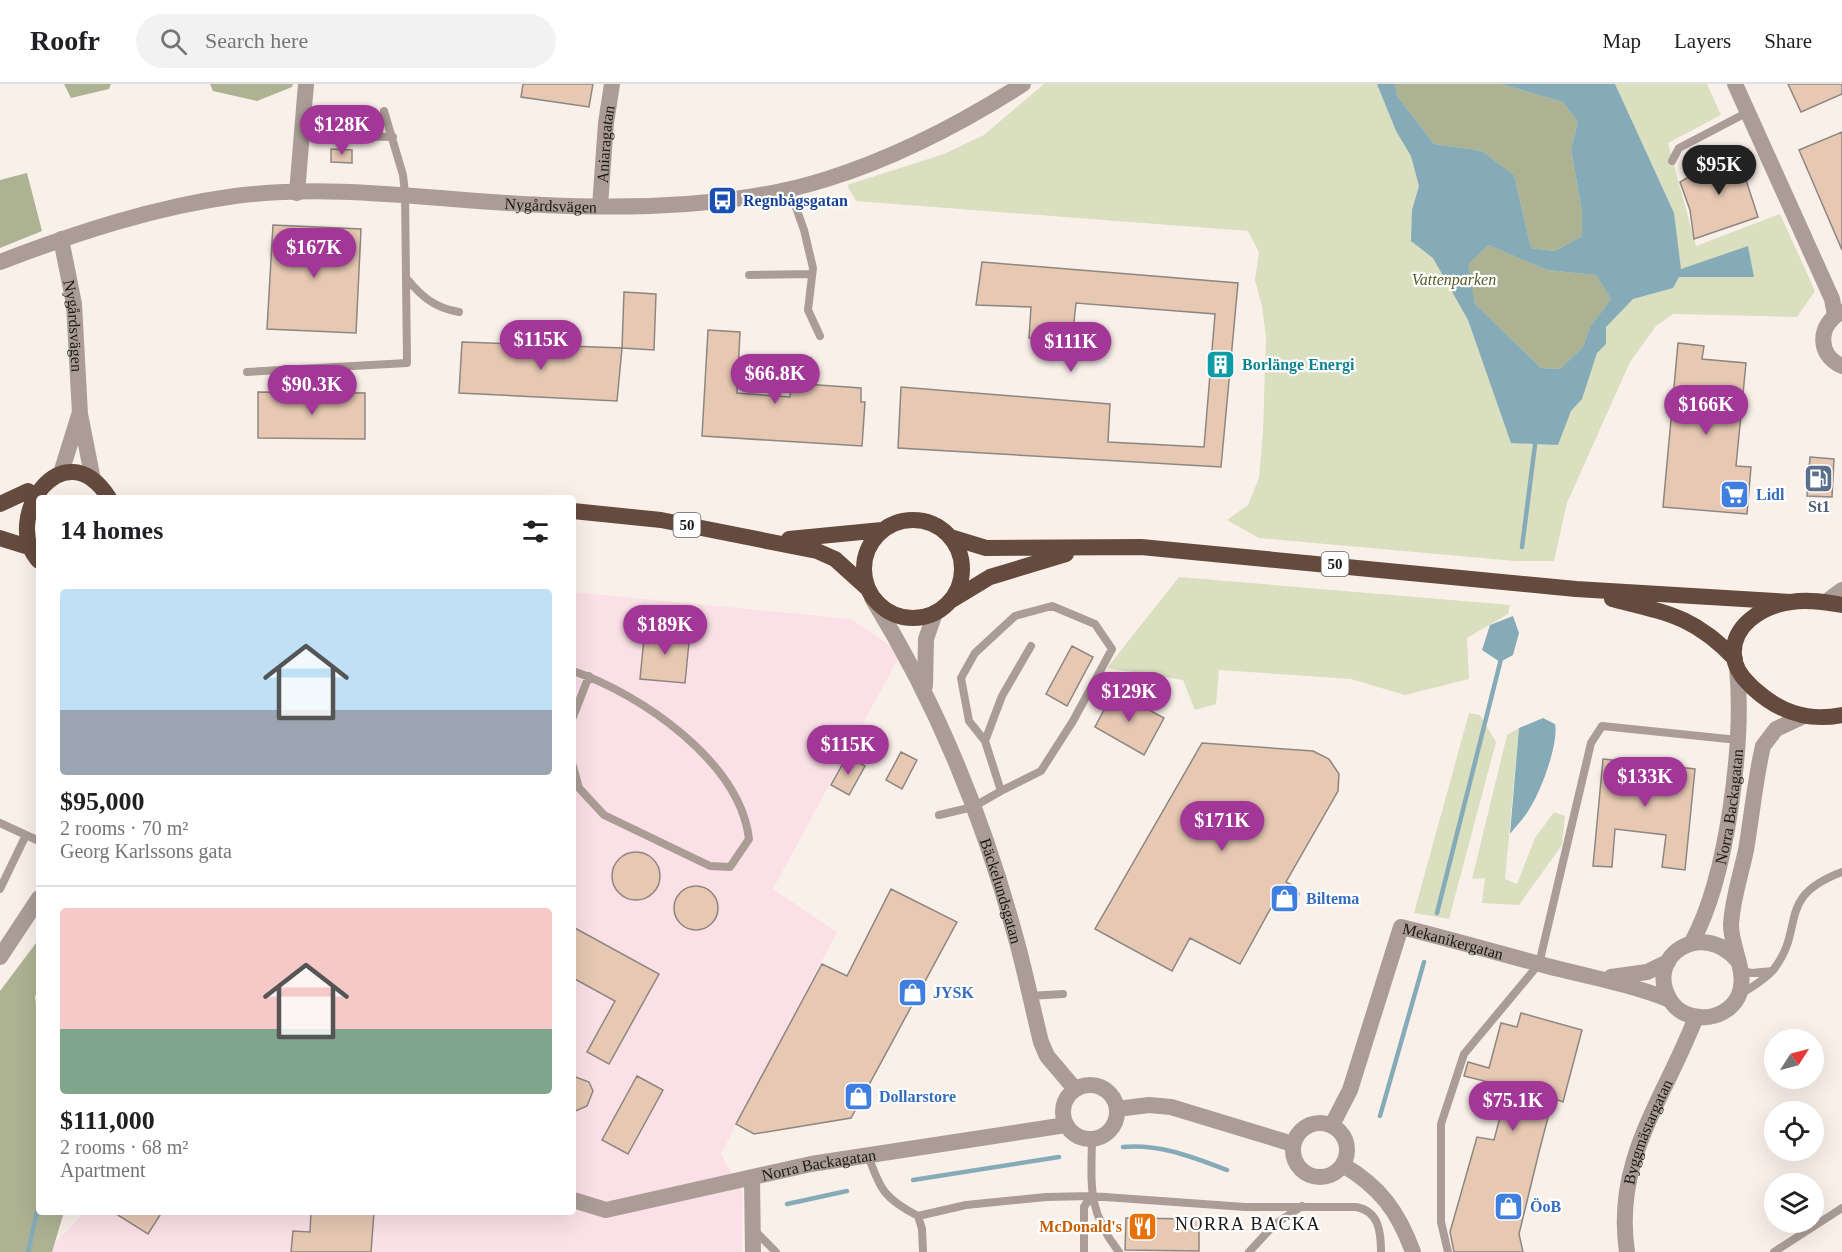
<!DOCTYPE html>
<meta charset="utf-8">
<style>
:root{--surface:#fff;--page:#f2f2f2;--text:#202124;--muted:#757577;--line:#e0e0e0;--accent:#a23797}
body{margin:0;font-family:Georgia,serif;background:var(--page);color:var(--text);height:100vh;display:flex;flex-direction:column;font-size:22px;white-space:nowrap}
*{box-sizing:border-box;margin:0}
p{font-size:20px;color:var(--muted)}
.icon{flex:none;width:33px;height:33px;fill:none;stroke:currentColor;stroke-width:2;stroke-linecap:round;stroke-linejoin:round}
.map{position:relative;flex:1;overflow:hidden}
.panel{position:absolute;left:36px;top:411px;width:540px;height:720px;display:flex;flex-direction:column;background:var(--surface);border-radius:6px;box-shadow:0 6px 24px #0002}
.panel>*{flex:none}
.needle{width:39px;rotate:54deg}
.fabs{position:absolute;left:1764px;top:945px;display:grid;gap:12px}
.fabs a{display:grid;place-items:center;width:60px;height:60px;border-radius:50%;background:var(--surface);box-shadow:0 6px 24px #0002;font-size:30px}
.price{position:absolute;translate:-50% -51px;padding:0 14px;border-radius:21px;background:var(--accent);color:#fff;font-size:20px;line-height:39px;filter:drop-shadow(0 2px 3px #0008)}
.price::after{content:'';position:absolute;left:50%;top:36px;width:18px;height:14px;margin-left:-9px;background:inherit;clip-path:polygon(0 0,100% 0,50% 100%)}
.price.current{background:#222;color:#fff}
ul{padding:0;list-style:none}
li{display:grid;align-content:center;gap:12px;height:318px;padding:0 24px}
li+li{border-top:2px solid var(--line)}
li span{display:grid;place-items:center;height:186px;border-radius:6px;color:#555}
li>.icon{margin-inline-start:auto}
span .icon{width:108px;height:108px;fill:#fffc;stroke-width:1}
li b{font-size:26px}
h2{display:flex;justify-content:space-between;align-items:center;height:72px;padding:0 24px;font-size:26px}
header{display:flex;align-items:center;gap:36px;box-sizing:border-box;height:84px;padding:0 30px;background:var(--surface);border-bottom:2px solid var(--line)}
header strong{font-size:28px}
nav{display:flex;gap:33px;margin-inline-start:auto;font-size:21px}
.search{width:420px;height:54px;background:var(--page);display:flex;align-items:center;gap:15px;box-sizing:border-box;padding:0 21px;border-radius:33px;color:var(--muted);font-size:22px}
.map>svg:first-child{display:block}
.industrial{fill:#fbe1e7}
.green{fill:#d9dfbf}
.forest{fill:#acb292}
.water{fill:#86abb8;fill-rule:evenodd}
.lines{fill:none;stroke-linecap:round;stroke-linejoin:round}
.stream{stroke:#86abb8;stroke-width:4.5}
.building{fill:#e6c8b3;stroke:#8e8680;stroke-width:1.5}
.service{stroke:#ab9d96;stroke-width:8}
.minor{stroke:#ab9d96;stroke-width:16}
.tertiary{stroke:#ab9d96;stroke-width:16}
.trunk{stroke:#654b3e;stroke-width:16}
.labels{text-anchor:middle;stroke-width:4.5;stroke-linejoin:round;paint-order:stroke}
.shield{fill:#fff;stroke:#5f5d5c;stroke-width:1.5}
.shield-label{font-size:15px;font-weight:bold;fill:#1b1816}
.street-label{font-size:16px;fill:#1b1816;stroke:#fff}
.transit-label{font-size:16px;font-weight:bold;fill:#164399;stroke:#fff;text-anchor:start}
.park-label{font-size:16px;font-style:italic;fill:#545a26;stroke:#fff}
.culture-label{font-size:16px;font-weight:bold;fill:#0d838f;stroke:#fff;text-anchor:start}
.shop-label{font-size:16px;font-weight:bold;fill:#366cbe;stroke:#fff;text-anchor:start}
.service-label{font-size:16px;font-weight:bold;fill:#4e5e75;stroke:#fff}
.food-label{font-size:16px;font-weight:bold;fill:#c56008;stroke:#fff;text-anchor:end}
.neighbourhood-label{font-size:18px;letter-spacing:1.5px;fill:#1b1816;stroke:#fff}
</style>
<header>
<strong>Roofr</strong>
<div class="search"><svg class="icon" aria-label="search" viewBox="0 0 24 24"><circle cx="10" cy="10" r="6"/><path d="M15 15l6 6"/></svg>Search here</div>
<nav><a>Map</a><a>Layers</a><a>Share</a></nav>
</header>
<div class="map">
<svg width="1842" height="1168" viewBox="0 0 1842 1168">
<rect width="100%" height="100%" fill="#faf0ea"/>
<path class="industrial" d="M573 508 851 535 898 567V575L773 805 837 848 721 1070 743 1108 742 1168H46L85 1128H573Z"/>
<path class="green" d="M1044 0H1707L1721 31 1668 59 1696 162 1780 130 1815 207 1797 233 1673 230 1656 242 1630 278 1567 419 1554 477H1515L1259 454 1227 436 1248 421 1259 394 1263 348 1266 253 1262 222 1255 196 1259 168 1248 147 856 117 847 101 944 70 984 51Z
M1179 493 1510 521 1508 530 1467 554 1469 595 1405 611 1351 595 1219 586 1216 620 1195 626 1183 596 1107 584Z
M1469 629 1480 631 1496 658 1449 835 1414 829Z
M1519 644 1505 795 1517 800 1535 754 1554 728 1565 732 1562 761 1519 821 1482 819 1485 794 1472 795 1507 651Z"/>
<path class="forest" d="M64 0H111L109 5 71 14Z
M210 0H293L292 3 257 17 213 7Z
M1395 0H1501L1563 18 1578 38 1571 65 1582 128V152L1555 167 1531 164 1514 91 1482 67 1434 60 1397 12Z
M27 89 42 147 0 164V96Z
M1488 161 1547 186 1596 191 1611 215 1590 243 1583 263 1560 285 1541 284 1475 220 1467 180Z
M39 855V907L35 912 39 948V1128H64L52 1168H0V907Z"/>
<path class="water" d="M1377 0H1395L1397 12 1434 60 1482 67 1514 91 1531 164 1555 167 1582 152V128L1571 65 1578 38 1563 18 1501 0H1615L1674 129 1681 185 1748 162 1754 193H1679L1673 204 1633 215 1606 243V260L1597 269 1582 315 1571 327 1558 361 1511 359 1468 236 1433 174 1411 157 1412 126 1419 102 1411 72 1396 47ZM1488 161 1547 186 1596 191 1611 215 1590 243 1583 263 1560 285 1541 284 1475 220 1468 180Z
M1513 532 1519 549 1513 571 1500 578 1482 566 1490 541Z
M1543 634 1555 640C1559 659 1541 707 1530 724 1525 733 1516 742 1510 750L1519 644Z"/>
<g class="lines">
<path class="stream" d="M1522 463 1535 361
M1437 829 1501 575
M1380 1032 1424 878
M1123 1063C1161 1060 1192 1073 1227 1086
M913 1096 1059 1073
M787 1120 847 1107
M28 1168 39 1119"/>
</g>
<path class="building" d="M523 0H593L589 23 521 13Z
M1788 0H1842V10L1801 28Z
M1842 48V166L1799 66Z
M331 65 352 66V79L331 78Z
M1736 65 1758 133 1694 155 1690 126 1680 98Z
M273 141 361 145 356 249 267 245Z
M982 178 1238 199 1221 383 898 364 901 303 1110 320 1108 358 1204 363 1215 230 1076 219 1072 257 1029 254 1031 223 976 221Z
M624 208 656 210 654 266 622 264Z
M708 246 740 248 737 309 790 313 791 299 861 304V318H865L862 362 702 352Z
M462 258 622 264 617 317 459 309Z
M1678 259 1704 262 1702 275 1746 279 1736 382 1751 383 1747 430 1663 423Z
M258 308 365 309V355L258 354Z
M1810 373 1834 375 1832 413 1807 412Z
M645 544 690 548 685 599 640 595Z
M1072 562 1093 573 1067 622 1046 610Z
M1114 607 1164 634 1144 671 1095 643Z
M1202 659 1313 667 1329 675 1339 690 1338 707 1286 798 1296 803 1299 810 1294 823 1282 827 1272 822 1240 880 1190 854 1172 887 1095 845Z
M901 668 917 676 902 705 886 696Z
M847 672 865 682 849 711 831 701Z
M1603 675 1695 685 1685 786 1662 783 1666 751 1615 745 1612 783 1593 782Z
M612 792a24 24 0 1 1 48 0a24 24 0 1 1-48 0Z
M674 824a22 22 0 1 1 44 0a22 22 0 1 1-44 0Z
M891 805 957 838 851 1034 754 1050 736 1040 822 880 847 892Z
M573 843 659 890 609 980 587 968 615 917 573 894Z
M1521 929 1582 946 1563 1018 1553 1014 1539 1068 1519 1150 1523 1168H1454L1450 1148 1477 1053 1494 1056 1508 1003 1464 992 1468 978 1489 984 1501 939 1517 943Z
M573 992 589 998 593 1007 587 1022 573 1028Z
M637 992 663 1006 628 1070 602 1056Z
M113 1128H162L148 1150Z
M311 1128H374L371 1168H291L293 1147 310 1148Z
M1126 1134 1199 1135V1167L1125 1166Z"/>
<g class="lines">
<path class="service" d="M301 51 393 53
M1672 77 1679 64 1748 28
M789 104 804 146 813 184 808 226 820 252
M749 191 812 190
M407 195C422 213 435 224 459 228
M247 288 407 279 405 109 403 91 384 27
M573 587C641 610 740 678 749 755L730 783 710 782 604 731 579 704 573 682
M573 633 589 592
M985 657 969 637 961 594 975 569 1015 532 1052 522 1095 540 1112 565 1073 637 1041 687 1001 707
M939 731 973 723 1001 707 985 657 1002 612 1031 562
M0 739 39 757
M0 805 26 751
M1741 887 1752 889 1772 887
M1741 910C1752 903 1766 895 1774 885 1806 843 1775 813 1842 788
M1029 912 1063 910
M1092 1056C1091 1104 1088 1128 1119 1168
M868 1071C880 1106 885 1115 918 1132L922 1145 923 1168
M918 1132 966 1121 1046 1113 1091 1112 1245 1123H1356C1379 1127 1381 1148 1381 1168
M754 1146 776 1168
M1084 1168V1123L1091 1112
M1249 1168 1274 1141 1302 1122
M1448 1168 1441 1138V1040L1464 970 1539 880 1591 659 1602 642 1738 656
M1774 1168 1842 1124"/>
<g class="minor">
<path d="M1735 0 1832 215 1835 231"/>
<path d="M297 109 306 0"/>
<path id="s1" d="M600 122 606 39 612 0"/>
<path d="M1842 228C1818 239 1816 271 1842 282"/>
<path id="s2" d="M872 514C936 618 983 733 1015 851 1025 886 1032 922 1041 958L1047 972 1075 1005"/>
<path d="M1826 518 1842 506"/>
<path d="M925 602 926 555 935 529"/>
<path id="s3" d="M1692 858C1728 792 1744 657 1737 583"/>
<path d="M0 873 39 814"/>
<path d="M1737 876C1702 835 1644 872 1670 916 1685 941 1725 938 1738 913 1749 890 1731 865 1731 841 1732 817 1741 790 1746 766 1752 731 1755 696 1763 662L1776 645 1804 632"/>
<path d="M1611 893 1647 888 1668 878"/>
<circle cx="1090" cy="1028" r="27"/>
<path d="M1117 1025 1149 1021 1171 1023 1293 1060"/>
<circle cx="1320" cy="1066" r="27"/>
<path id="s4" d="M1332 1041 1350 1006 1401 843C1450 855 1498 869 1547 882 1590 893 1630 900 1670 916"/>
<path d="M1343 1081C1380 1103 1398 1127 1413 1168"/>
<path d="M752 1094 753 1168"/>
<path id="s5" d="M573 1116 606 1126 811 1080 1066 1041"/>
<path id="s6" d="M1627 1168C1613 1076 1665 1014 1696 933"/>
</g>
<g class="tertiary">
<path id="s7" d="M61 155 74 220 80 330 93 396"/>
<path id="s8" d="M0 178C76 149 154 123 235 112 338 99 440 117 543 121 635 125 739 123 827 95 897 73 962 39 1023 0"/>
<path d="M61 389 79 331"/>
</g>
<path class="trunk" d="M0 420 28 407
M573 427 661 436 817 467 835 475 866 503
M864 485a49 49 0 1 1 98 0a49 49 0 1 1-98 0Z
M950 453 986 464 1141 463 1576 505 1791 518
M0 454 25 462
M789 455 882 446
M39 477C0 435 64 343 109 414
M1612 515C1667 529 1694 532 1735 575
M952 516 990 493 1066 470
M1842 521C1826 518 1808 515 1791 518 1762 522 1727 543 1735 578 1738 589 1745 596 1753 604 1779 628 1807 638 1842 631"/>
</g>
<defs>
<symbol id="bus-square" viewBox="-11 -11 22 22"><rect x="-9" y="-9" width="18" height="18" rx="4" fill="#1a4fb4" stroke="#fff"/><path d="M-5-6H5V4H4V6H2V4H-2V6H-4V4H-5ZM-3.5-4V0h7V-4ZM-3.5 1.2v1.5H-2V1.2ZM2 1.2v1.5H3.5V1.2Z" fill="#fff"/></symbol>
<symbol id="building-square" viewBox="-11 -11 22 22"><rect x="-9" y="-9" width="18" height="18" rx="4" fill="#0f9aa8" stroke="#fff"/><path d="M-4-6H4V6H1V3H-1V6H-4ZM-2.5-4.3h1.7v1.8h-1.7ZM.8-4.3h1.7v1.8H.8ZM-2.5-1h1.7V.8h-1.7ZM.8-1h1.7V.8H.8Z" fill="#fff"/></symbol>
<symbol id="fuel-square" viewBox="-11 -11 22 22"><rect x="-9" y="-9" width="18" height="18" rx="4" fill="#5c6f8a" stroke="#fff"/><path d="M-5.5-6h7V0h2V4h1.3V-2.5L3-4.5l.8-.8L6-3V5H2.5V1h-1V6h-7ZM-4.2-4.7v3.2H.2V-4.7Z" fill="#fff"/></symbol>
<symbol id="supermarket-square" viewBox="-11 -11 22 22"><rect x="-9" y="-9" width="18" height="18" rx="4" fill="#3f7fe0" stroke="#fff"/><path d="M-6-5.5h2.5l.6 2H6L4.5 2H-2.5L-4.4-4H-6ZM-1.5 3.2a1.3 1.3 0 1 0 .1 0ZM3 3.2a1.3 1.3 0 1 0 .1 0Z" fill="#fff"/></symbol>
<symbol id="shop-square" viewBox="-11 -11 22 22"><rect x="-9" y="-9" width="18" height="18" rx="4" fill="#3f7fe0" stroke="#fff"/><path d="M-5-2.5h2.3a2.7 3.5 0 0 1 5.4 0H5L5.5 6h-11ZM-1.5-2.5h3a1.5 2.3 0 0 0-3 0Z" fill="#fff"/></symbol>
<symbol id="restaurant-square" viewBox="-11 -11 22 22"><rect x="-9" y="-9" width="18" height="18" rx="4" fill="#e8710a" stroke="#fff"/><path d="M-5-6h1v4h1v-4h1v4h1v-4h1v5L-1.5 .5V6h-2V.5L-5-1ZM5-6V6H3V1.5H1.5Q1.5-4 5-6Z" fill="#fff"/></symbol>
</defs>
<g fill-rule="evenodd">
<use href="#bus-square" x="706" y="100" width="33" height="33"/>
<use href="#building-square" x="1204" y="264" width="33" height="33"/>
<use href="#fuel-square" x="1802" y="378" width="33" height="33"/>
<use href="#supermarket-square" x="1718" y="394" width="33" height="33"/>
<use href="#shop-square" x="1268" y="798" width="33" height="33"/>
<use href="#shop-square" x="896" y="892" width="33" height="33"/>
<use href="#shop-square" x="842" y="996" width="33" height="33"/>
<use href="#shop-square" x="1492" y="1106" width="33" height="33"/>
<use href="#restaurant-square" x="1126" y="1126" width="33" height="33"/>
</g>
<g class="labels">
<g class="shield">
<rect x="673.5" y="429" width="27" height="24" rx="4.5"/>
<rect x="1321.5" y="468" width="27" height="24" rx="4.5"/>
</g>
<g class="shield-label">
<text x="687" y="446">50</text>
<text x="1335" y="485">50</text>
</g>
<g class="street-label">
<text dy="6" stroke="none"><textPath href="#s1" startOffset="62">Aniaragatan</textPath></text>
<text dy="6" stroke="none"><textPath href="#s8" startOffset="561">Nygårdsvägen</textPath></text>
<text dy="6" stroke="none"><textPath href="#s7" startOffset="88">Nygårdsvägen</textPath></text>
<text dy="6" stroke="none"><textPath href="#s3" startOffset="141">Norra Backagatan</textPath></text>
<text dy="6" stroke="none"><textPath href="#s2" startOffset="321">Bäckelundsgatan</textPath></text>
<text dy="6" stroke="none"><textPath href="#s4" startOffset="264">Mekanikergatan</textPath></text>
<text dy="6" stroke="none"><textPath href="#s6" startOffset="124">Byggmästargatan</textPath></text>
<text dy="6" stroke="none"><textPath href="#s5" startOffset="252">Norra Backagatan</textPath></text>
</g>
<g class="transit-label">
<text x="743" y="122">Regnbågsgatan</text>
</g>
<g class="park-label">
<text x="1454" y="201">Vattenparken</text>
</g>
<g class="culture-label">
<text x="1242" y="286">Borlänge Energi</text>
</g>
<g class="shop-label">
<text x="1756" y="416">Lidl</text>
<text x="1306" y="820">Biltema</text>
<text x="933" y="914">JYSK</text>
<text x="879" y="1018">Dollarstore</text>
<text x="1530" y="1128">ÖoB</text>
</g>
<g class="service-label">
<text x="1819" y="428">St1</text>
</g>
<g class="food-label">
<text x="1122" y="1148">McDonald's</text>
</g>
<g class="neighbourhood-label">
<text x="1248" y="1146">NORRA BACKA</text>
</g>
</g>
</svg>
<div class="fabs">
<a><svg class="needle" viewBox="-14 -14 28 28"><path d="M0-13l5 13h-10z" fill="#e53935"/><path d="M0 13l5-13h-10z" fill="#757577"/></svg></a>
<a><svg class="icon" aria-label="locate" viewBox="0 0 24 24"><circle cx="12" cy="12" r="6"/><path d="M12 2v4M12 18v4M2 12h4M18 12h4"/></svg></a>
<a><svg class="icon" aria-label="layers" viewBox="0 0 24 24"><path d="M12 4l9 5-9 5-9-5zM3 14l9 5 9-5"/></svg></a>
</div>
<b class="price" style="left:342px;top:72px">$128K</b>
<b class="price current" style="left:1719px;top:112px">$95K</b>
<b class="price" style="left:314px;top:195px">$167K</b>
<b class="price" style="left:541px;top:287px">$115K</b>
<b class="price" style="left:1071px;top:289px">$111K</b>
<b class="price" style="left:775px;top:321px">$66.8K</b>
<b class="price" style="left:312px;top:332px">$90.3K</b>
<b class="price" style="left:1706px;top:352px">$166K</b>
<b class="price" style="left:665px;top:572px">$189K</b>
<b class="price" style="left:1129px;top:639px">$129K</b>
<b class="price" style="left:848px;top:692px">$115K</b>
<b class="price" style="left:1645px;top:724px">$133K</b>
<b class="price" style="left:1222px;top:768px">$171K</b>
<b class="price" style="left:1513px;top:1048px">$75.1K</b>
<section class="panel">
<h2>14 homes<svg class="icon" aria-label="filters" viewBox="0 0 24 24"><path d="M4 7h16M4 17h16"/><circle cx="9" cy="7" r="2"/><circle cx="15" cy="17" r="2"/></svg></h2>
<ul>
<li><span style="background:linear-gradient(#bfe0f5 65%,#9aa5b1 0)"><svg class="icon" aria-label="home" viewBox="0 0 24 24"><path d="M3 11l9-7 9 7M6 9v11h12V9"/></svg></span><div><b>$95,000</b><p>2 rooms · 70 m²</p><p>Georg Karlssons gata</p></div></li>
<li><span style="background:linear-gradient(#f6c9c9 65%,#7fa58c 0)"><svg class="icon" aria-label="home" viewBox="0 0 24 24"><path d="M3 11l9-7 9 7M6 9v11h12V9"/></svg></span><div><b>$111,000</b><p>2 rooms · 68 m²</p><p>Apartment</p></div></li>
</ul>
</section>
</div>
